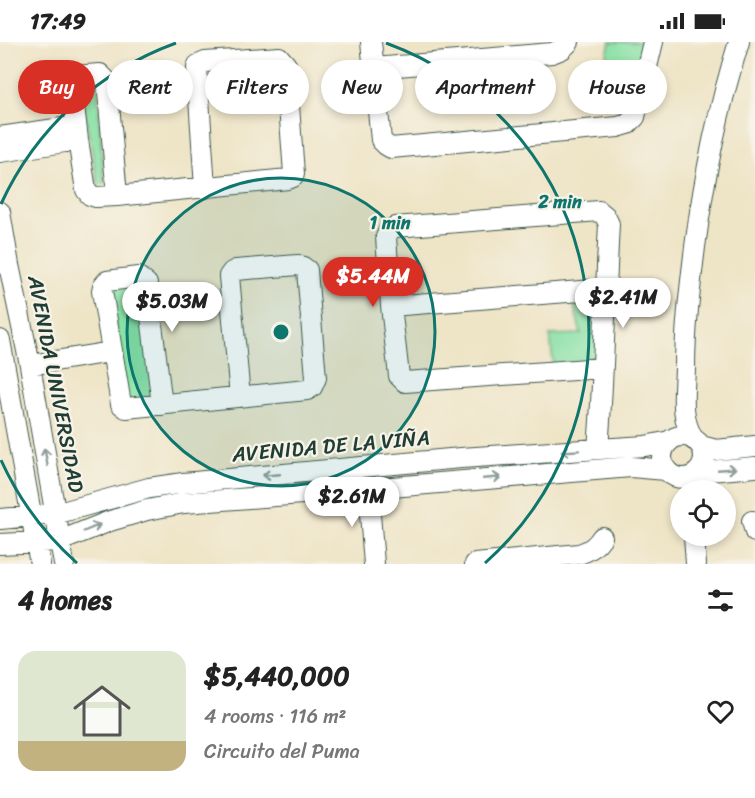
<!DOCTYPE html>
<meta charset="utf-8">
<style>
:root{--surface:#fff;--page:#f2f2f2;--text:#222;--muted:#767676;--line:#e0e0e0;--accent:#d93025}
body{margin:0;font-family:Sriracha,sans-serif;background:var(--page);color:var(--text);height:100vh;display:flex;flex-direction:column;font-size:22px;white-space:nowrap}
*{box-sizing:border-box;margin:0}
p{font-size:20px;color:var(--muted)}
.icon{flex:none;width:33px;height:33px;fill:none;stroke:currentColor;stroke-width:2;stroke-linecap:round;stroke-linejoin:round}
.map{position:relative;height:522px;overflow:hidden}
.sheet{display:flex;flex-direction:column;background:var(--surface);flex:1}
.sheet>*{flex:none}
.guide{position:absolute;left:18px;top:18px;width:720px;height:54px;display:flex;gap:12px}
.fabs{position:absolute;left:670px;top:438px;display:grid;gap:12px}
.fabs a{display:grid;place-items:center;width:66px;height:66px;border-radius:50%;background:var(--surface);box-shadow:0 3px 9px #0003;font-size:30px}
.price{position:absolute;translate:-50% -51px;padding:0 14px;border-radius:21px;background:#fff;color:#222;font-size:20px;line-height:39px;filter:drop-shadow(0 2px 3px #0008)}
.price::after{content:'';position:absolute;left:50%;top:36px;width:18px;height:14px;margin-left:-9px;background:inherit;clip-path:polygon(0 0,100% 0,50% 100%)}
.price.on{background:var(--accent);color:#fff}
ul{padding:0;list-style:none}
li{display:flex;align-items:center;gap:18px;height:150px;padding:0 18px}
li+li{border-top:2px solid var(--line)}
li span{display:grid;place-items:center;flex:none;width:168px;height:120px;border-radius:18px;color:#555}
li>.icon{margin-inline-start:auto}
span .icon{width:72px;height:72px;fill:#fffc;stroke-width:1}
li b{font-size:26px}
h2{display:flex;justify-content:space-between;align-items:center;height:72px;padding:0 18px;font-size:26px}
.pill{padding:0 21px;border-radius:27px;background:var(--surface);box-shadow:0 3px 9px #0003;font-size:21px;line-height:54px}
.pill.on{background:var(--accent);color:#fff}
.status{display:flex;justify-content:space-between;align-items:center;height:42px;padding:0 30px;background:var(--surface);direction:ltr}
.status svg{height:16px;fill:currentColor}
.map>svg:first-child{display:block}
.green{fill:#88e1a6;stroke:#548f6d;stroke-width:1.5}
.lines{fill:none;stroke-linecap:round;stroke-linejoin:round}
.minor-casing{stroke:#3e564a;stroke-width:22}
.minor{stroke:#fff;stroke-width:20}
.oneway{stroke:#8f9e9a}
.ring{fill:none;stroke:#0f766e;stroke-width:3}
.labels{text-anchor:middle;stroke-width:4.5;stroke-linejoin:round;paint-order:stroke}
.street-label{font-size:21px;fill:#1f3d34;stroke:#f7f3e8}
.centre{fill:#0f766e;stroke:#f7f3e8;stroke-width:3}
.ring-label{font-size:18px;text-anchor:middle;font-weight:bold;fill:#0f766e;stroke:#f7f3e8;stroke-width:4.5;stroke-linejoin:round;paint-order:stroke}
</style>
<div class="status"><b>17:49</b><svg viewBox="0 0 49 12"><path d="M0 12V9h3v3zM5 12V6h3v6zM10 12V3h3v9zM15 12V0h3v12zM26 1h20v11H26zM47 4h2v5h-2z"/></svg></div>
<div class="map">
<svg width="755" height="522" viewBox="0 0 755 522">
<rect width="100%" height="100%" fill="#f7f3e8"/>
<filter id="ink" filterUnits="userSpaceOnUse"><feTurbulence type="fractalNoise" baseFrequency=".0167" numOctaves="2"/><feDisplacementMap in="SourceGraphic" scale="12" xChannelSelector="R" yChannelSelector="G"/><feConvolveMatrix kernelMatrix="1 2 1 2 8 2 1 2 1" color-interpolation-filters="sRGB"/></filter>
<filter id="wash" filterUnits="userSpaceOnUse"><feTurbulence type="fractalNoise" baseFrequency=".008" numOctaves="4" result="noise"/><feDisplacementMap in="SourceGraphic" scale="24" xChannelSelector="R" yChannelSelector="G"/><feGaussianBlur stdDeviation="1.35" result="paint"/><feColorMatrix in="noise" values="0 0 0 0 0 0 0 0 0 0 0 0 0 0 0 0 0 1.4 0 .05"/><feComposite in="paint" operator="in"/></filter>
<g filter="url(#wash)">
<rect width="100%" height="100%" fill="#eee4c6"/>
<path class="green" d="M610 0H649L640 29 606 17Z
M97 42 104 142 98 143 80 44Z
M138 238 158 361 127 364 109 241Z
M600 258 596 323 554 329 550 293 581 292 574 263Z"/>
</g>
<g filter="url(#ink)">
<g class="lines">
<defs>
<path id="minor" d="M371 0 381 98 386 103 391 106 618 85 628 82 635 75 653 0
M374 26 552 11 562 7 569 0
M0 95 76 84
M0 110 78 98
M117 154 107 39 100 32 73 34 71 38 78 98 86 148 90 153 96 155 117 154 288 137 293 135 294 132 286 23 279 15 205 20 198 23 197 26 205 146
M0 170 9 223 30 323 64 522
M391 264 606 247
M0 298 40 522
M30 323 111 310
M162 363 147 242 138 235 107 239 103 244 102 249 121 362 126 366 307 348 312 345 316 336 307 228 303 225 298 223 236 228 232 230 229 234 240 355
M662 415a21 21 0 1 1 42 0a21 21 0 1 1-42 0Z
M694 398C680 376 684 352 685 327 685 286 690 246 695 205 704 135 718 67 739 0
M701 404 716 408 755 404
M598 407C604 332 605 257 609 182L605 174 599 169 395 185 389 189 386 195 391 264 399 334 405 340 602 326
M698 430 755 425
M368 447 374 522
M0 477 55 472 149 446 183 441 461 416 645 404 670 399
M752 479 755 490
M694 494 696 522
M0 502 60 499 110 479 147 468 184 461 368 447 607 427 631 425 666 428
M475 522 579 512C590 509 596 504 602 495"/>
</defs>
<use href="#minor" class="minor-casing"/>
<use href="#minor" class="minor"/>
</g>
<defs><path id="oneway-shaft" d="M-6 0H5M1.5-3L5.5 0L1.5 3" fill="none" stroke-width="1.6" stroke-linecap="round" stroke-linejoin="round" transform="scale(1.5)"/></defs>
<g class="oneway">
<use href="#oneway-shaft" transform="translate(570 409) rotate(176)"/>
<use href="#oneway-shaft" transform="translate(46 415) rotate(-100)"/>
<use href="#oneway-shaft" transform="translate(727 427) rotate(-5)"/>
<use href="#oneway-shaft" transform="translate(271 433) rotate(175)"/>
<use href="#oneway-shaft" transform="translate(492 436) rotate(-5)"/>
<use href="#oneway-shaft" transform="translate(92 486) rotate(-23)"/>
</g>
</g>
<circle cx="281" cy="290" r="154" fill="#0f766e" fill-opacity=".12"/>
<g class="ring">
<circle cx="281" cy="290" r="154"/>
<path d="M77 521A308 308 0 0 1 1 418M1 162A308 308 0 0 1 176 1M386 1A308 308 0 0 1 485 521"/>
</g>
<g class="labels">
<g class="street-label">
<text transform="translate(56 342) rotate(79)" y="7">AVENIDA UNIVERSIDAD</text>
<text transform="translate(331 404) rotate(-5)" y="7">AVENIDA DE LA VIÑA</text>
</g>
</g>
<circle cx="281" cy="290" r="9" class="centre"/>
<g class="ring-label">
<text x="560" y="166">2 min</text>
<text x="390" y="187">1 min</text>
</g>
</svg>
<div class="fabs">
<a><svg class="icon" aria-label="locate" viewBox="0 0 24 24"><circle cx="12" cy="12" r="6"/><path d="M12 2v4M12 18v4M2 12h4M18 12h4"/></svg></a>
</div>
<b class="price on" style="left:373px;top:266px">$5.44M</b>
<b class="price" style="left:623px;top:287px">$2.41M</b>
<b class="price" style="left:172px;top:291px">$5.03M</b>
<b class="price" style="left:352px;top:486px">$2.61M</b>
<div class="guide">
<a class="pill on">Buy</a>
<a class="pill">Rent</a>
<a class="pill">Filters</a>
<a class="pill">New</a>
<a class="pill">Apartment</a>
<a class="pill">House</a>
</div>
</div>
<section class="sheet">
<h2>4 homes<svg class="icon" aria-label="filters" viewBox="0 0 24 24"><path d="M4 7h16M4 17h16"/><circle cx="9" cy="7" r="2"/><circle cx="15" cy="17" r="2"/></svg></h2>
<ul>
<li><span style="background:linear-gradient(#dfe7d0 75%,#c2b280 0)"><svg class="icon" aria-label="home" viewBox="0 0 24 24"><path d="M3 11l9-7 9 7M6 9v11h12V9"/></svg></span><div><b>$5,440,000</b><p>4 rooms · 116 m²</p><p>Circuito del Puma</p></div><svg class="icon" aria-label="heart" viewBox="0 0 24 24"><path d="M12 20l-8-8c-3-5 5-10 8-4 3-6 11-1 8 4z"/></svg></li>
</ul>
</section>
